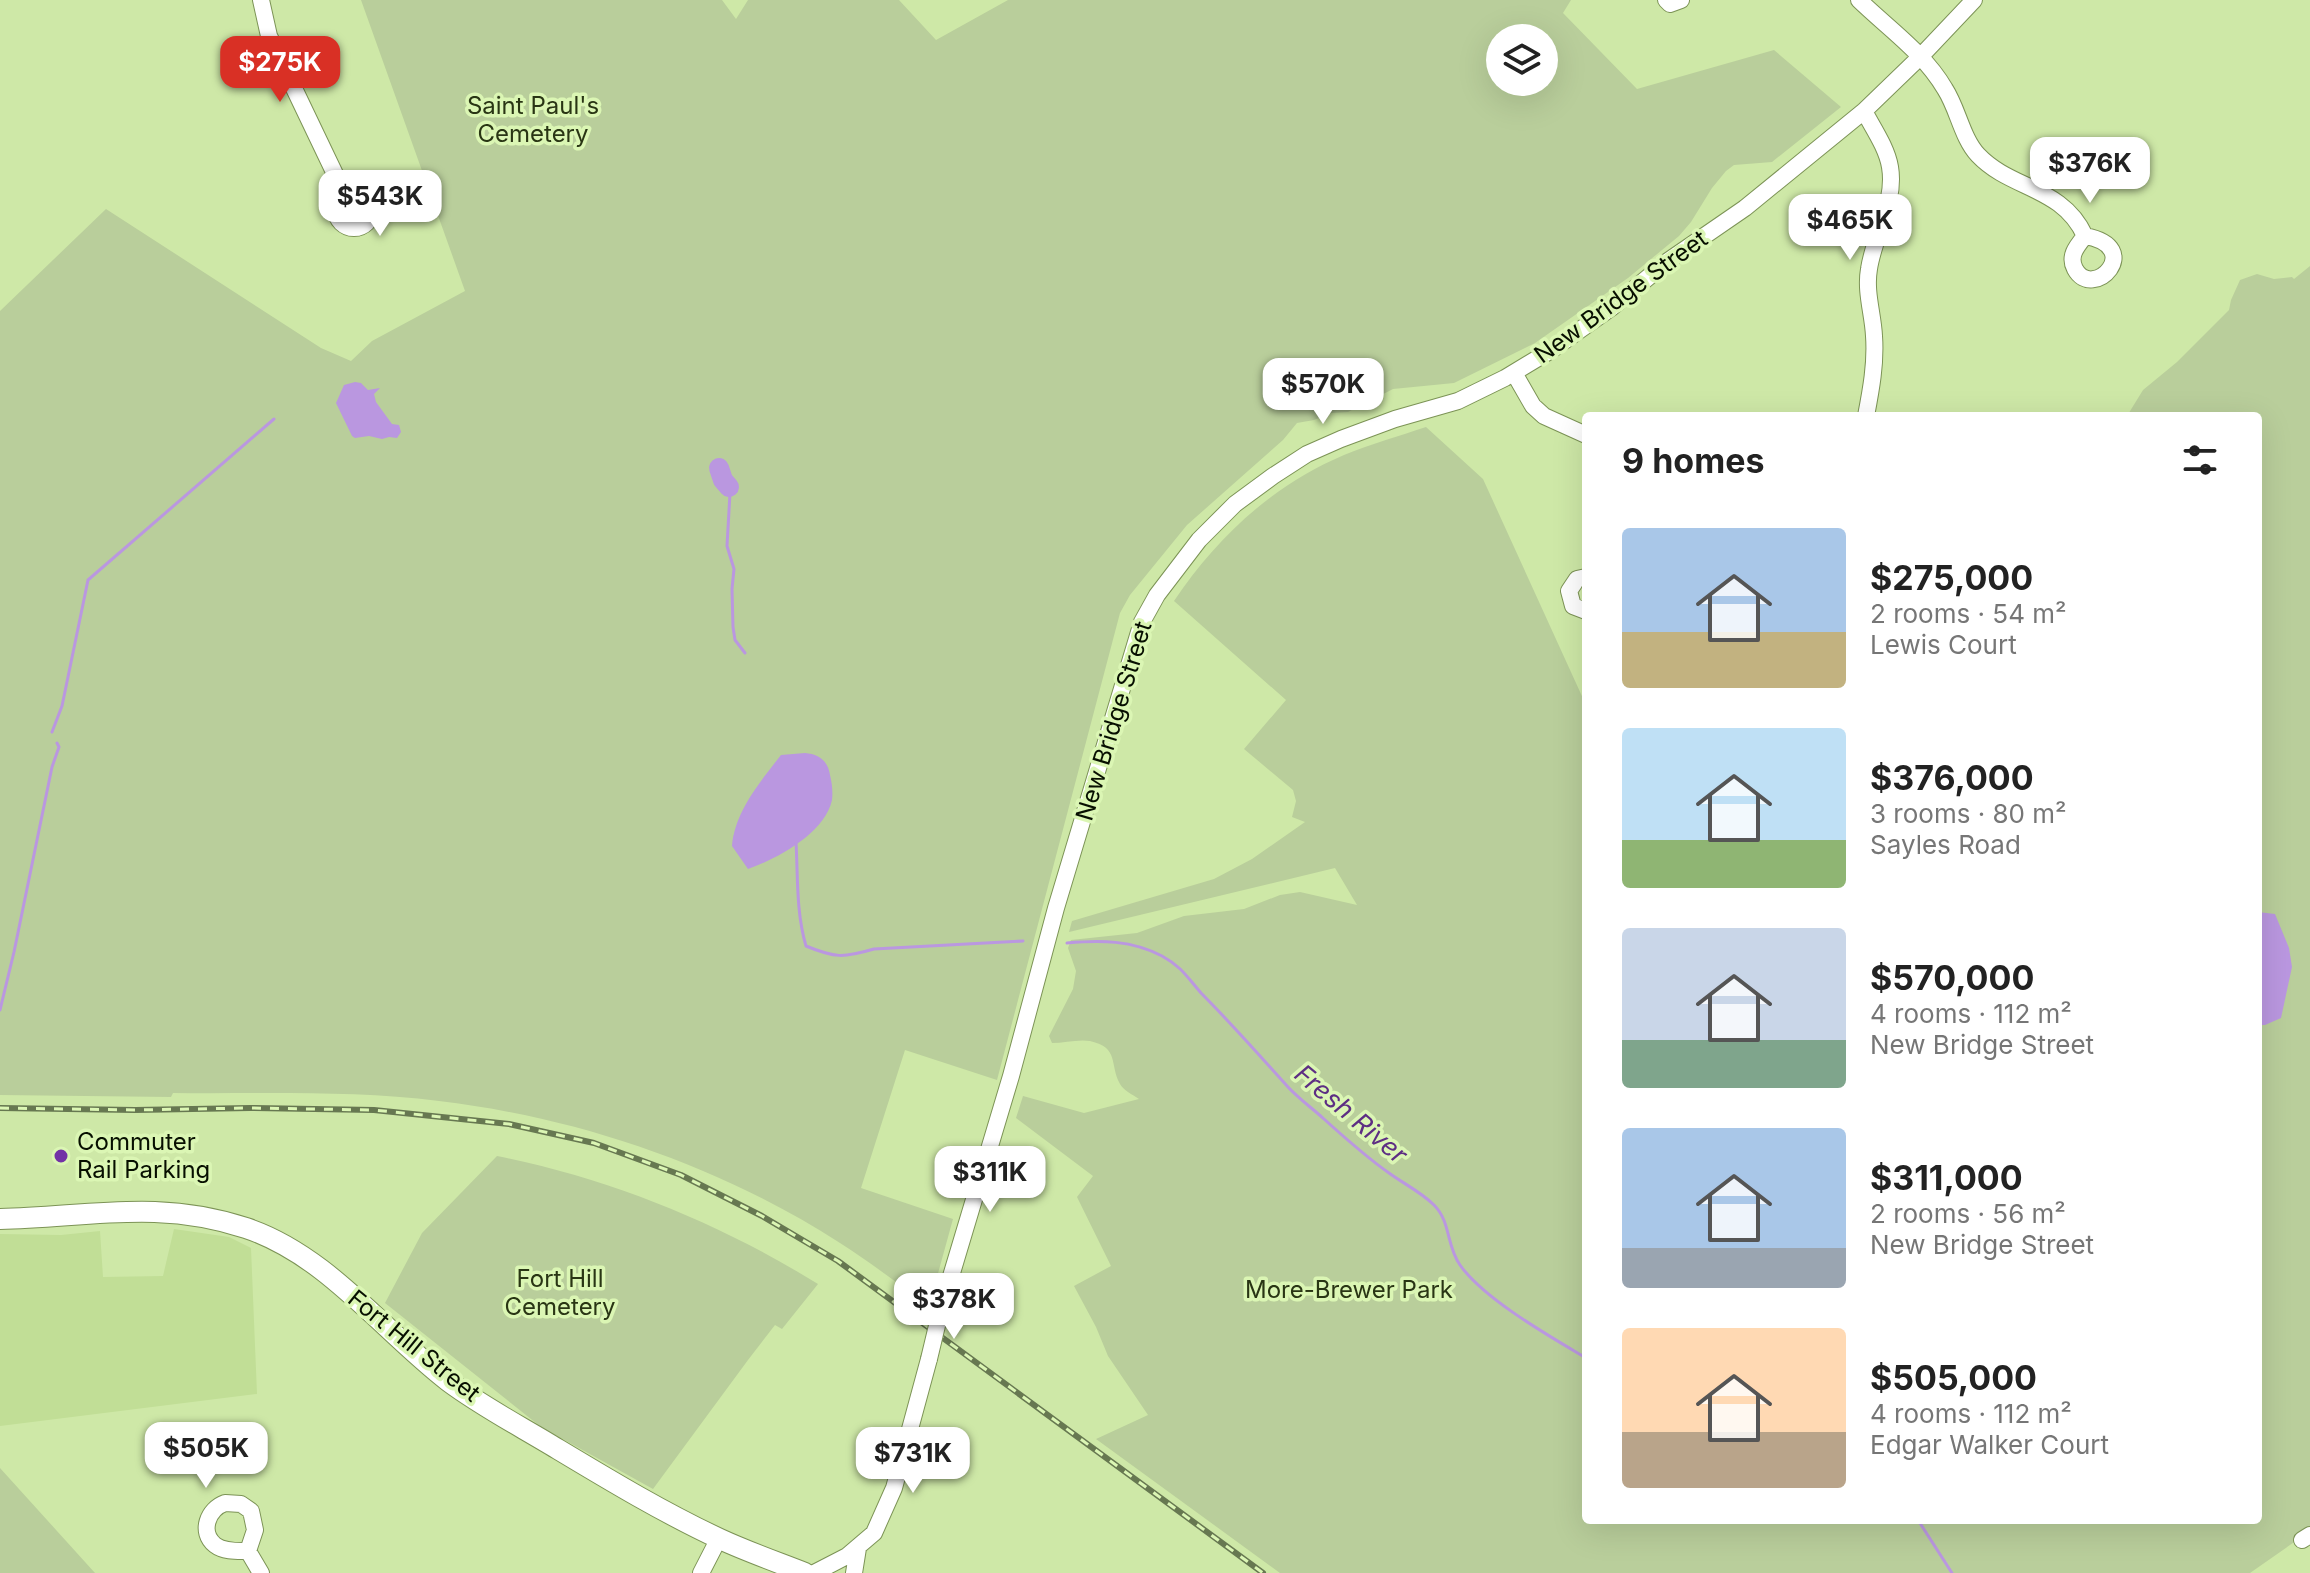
<!DOCTYPE html>
<meta charset="utf-8">
<style>
:root{--surface:#fff;--page:#f6f6f6;--text:#222;--muted:#767676;--accent:#d93025}
body{margin:0;font-family:Inter,sans-serif;background:var(--page);color:var(--text);height:100vh;display:flex;flex-direction:column;font-size:30px;white-space:nowrap}
*{box-sizing:border-box;margin:0}
p{font-size:26px;color:var(--muted)}
.icon{flex:none;width:44px;height:44px;fill:none;stroke:currentColor;stroke-width:2;stroke-linecap:round;stroke-linejoin:round}
.map{position:relative;flex:1;overflow:hidden}
.details{position:absolute;left:1582px;top:412px;width:680px;height:1112px;display:flex;flex-direction:column;background:var(--surface);border-radius:8px;box-shadow:0 8px 32px #0002}
.details>*{flex:none}
.fabs{position:absolute;left:1486px;top:24px;display:grid;gap:16px}
.fabs a{display:grid;place-items:center;width:72px;height:72px;border-radius:50%;background:var(--surface);box-shadow:0 8px 32px #0002;font-size:40px}
.price{position:absolute;translate:-50% -68px;padding:0 18px;border-radius:16px;background:#fff;color:#222;font-size:26px;line-height:52px;filter:drop-shadow(0 2px 4px #0008)}
.price::after{content:'';position:absolute;left:50%;top:48px;width:24px;height:18px;margin-left:-12px;background:inherit;clip-path:polygon(0 0,100% 0,50% 100%)}
.price.current{background:var(--accent);color:#fff}
ul{padding:0;list-style:none}
li{display:flex;align-items:center;gap:24px;height:200px;padding:0 40px}
li span{display:grid;place-items:center;flex:none;width:224px;height:160px;border-radius:8px;color:#555}
li>.icon{margin-inline-start:auto}
span .icon{width:96px;height:96px;fill:#fffc;stroke-width:1}
li b{font-size:34px}
h2{display:flex;justify-content:space-between;align-items:center;height:96px;padding:0 40px;font-size:34px}
.map>svg:first-child{display:block}
.built{fill:#c1de96}
.green{fill:#b9ce9b;fill-rule:evenodd}
.water{fill:#ba97e0}
.lines{fill:none;stroke-linecap:round;stroke-linejoin:round}
.stream{stroke:#ba97e0;stroke-width:3}
.river{stroke:#ba97e0;stroke-width:20}
.minor-casing{stroke:#7c9356;stroke-width:18}
.major-casing{stroke:#7c9356;stroke-width:22}
.minor{stroke:#fff;stroke-width:16}
.major{stroke:#fff;stroke-width:20}
.rail-casing{stroke:#677851;stroke-width:6}
.rail{stroke:#dbf6b4;stroke-width:3;stroke-dasharray:9;stroke-linecap:butt}
.minor-bridge-casing{stroke:#7c9356;stroke-width:18;stroke-linecap:butt}
.minor-bridge{stroke:#fff;stroke-width:16}
.poi-dot{fill:#7332a6;stroke:#dbf6b4;stroke-width:3}
.labels{text-anchor:middle;stroke-width:7;stroke-linejoin:round;paint-order:stroke}
.park-label{font-size:24px;fill:#293514;stroke:#dbf6b4}
.street-label{font-size:24px;fill:#070f00;stroke:#dbf6b4}
.poi-label{font-size:24px;fill:#070f00;stroke:#dbf6b4;text-anchor:start}
.water-label{font-size:26px;font-style:italic;fill:#5d2f83;stroke:#dbf6b4}
</style>
<div class="map">
<svg width="2310" height="1573" viewBox="0 0 2310 1573">
<rect width="100%" height="100%" fill="#cee8a7"/>
<path class="built" d="M174 1229 229 1237 251 1248 257 1394 0 1426V1234L61 1235 100 1231 103 1277 163 1276Z"/>
<path class="green" d="M361 0H722L736 19 748 0H899L936 40 1008 0H1571L1563 13 1637 89 1774 50 1841 107 1772 162 1734 165 1726 171 1712 188 1691 222 1679 236 1628 278 1535 343 1454 383 1393 389 1348 412 1331 413 1314 420 1297 423 1283 440 1187 525 1130 595 1120 613 997 1080 905 1050 861 1188 953 1219 929 1306C900 1285 871 1263 840 1243 720 1166 581 1118 439 1101 351 1090 261 1094 173 1093L171 1097 0 1095V311L106 209 321 348 351 361 372 341 465 291ZM1500 38H1544V82H1500Z
M2310 266V1531L2250 1573H1280L1096 1439 1148 1415 1108 1356 1096 1327 1074 1286 1111 1266 1077 1197 1093 1176 1016 1118 1023 1096 1084 1113 1139 1099C1132 1094 1124 1091 1120 1084 1109 1064 1120 1048 1090 1041 1078 1039 1064 1043 1052 1043L1049 1036 1073 989 1076 971 1068 948 1071 940 1137 933 1184 916 1244 909 1280 895 1300 892 1357 905 1335 868 1069 932 1072 921 1214 879 1252 859 1305 822 1292 817 1296 801 1293 790 1244 749 1286 700 1174 601C1217 537 1273 485 1344 455 1371 444 1399 436 1426 427L1483 479 1586 705V1520H2258V416H2127L2143 390 2177 362 2229 310 2231 300 2240 280 2257 274 2274 279 2292 277 2294 279Z
M497 1156C612 1179 719 1223 818 1284L782 1329 775 1325 748 1360 653 1489 541 1427 385 1303 422 1233Z
M0 1468 95 1573H0Z"/>
<path class="water" d="M355 382 361 383 368 390 380 388 374 394 376 402 392 424 399 425 401 432 397 438 389 437 382 439 369 436 355 438 352 436 336 403 344 385Z
M805 753C819 754 828 761 830 775 832 783 833 792 832 800 825 833 777 859 748 869L732 846C735 811 760 782 781 755Z
M2258 912 2275 914 2289 948 2292 967 2281 1018 2265 1025H2258Z"/>
<g class="lines">
<path class="stream" d="M730 493 727 546 734 569 732 589 733 627 735 640 745 653
M52 732 62 706 88 580 274 419
M796 842C798 877 796 912 806 946 835 958 843 958 874 949L1023 941
M1067 943C1100 940 1132 940 1162 956 1182 967 1187 977 1201 993 1231 1023 1259 1055 1288 1087 1298 1098 1312 1108 1324 1119 1345 1138 1366 1157 1389 1173 1404 1184 1421 1192 1434 1205 1451 1222 1446 1245 1460 1265 1484 1299 1549 1336 1586 1358
M0 1010 14 952 52 767 59 747 57 743
M1918 1520 1952 1573"/>
<path class="river" d="M719 468 723 480 729 487"/>
<defs>
<path id="minor" d="M261 0 269 36 345 195
M1666 0 1670 4 1681 0
M1859 0C1889 29 1924 53 1945 89 1958 109 1962 138 1978 155 2011 190 2062 186 2085 236 2146 247 2093 302 2075 269 2068 256 2077 246 2085 236
M1864 111C1873 128 1887 148 1890 167 1896 202 1874 235 1869 269 1865 292 1873 314 1874 336 1876 363 1871 390 1866 416
M336 210a18 18 0 1 1 36 0a18 18 0 1 1-36 0Z
M1514 373 1533 406 1544 416 1586 435
M1586 577 1577 579 1569 591 1573 606 1586 611
M940 1313 1011 1076 1056 908 1142 622 1157 595 1199 540 1235 504 1273 476 1307 454 1341 439 1395 419 1458 401 1505 378 1553 349 1611 308 1668 261 1745 208 1864 111 1921 56 1974 0
M225 1503 241 1504 251 1511 255 1530 248 1551C238 1551 224 1552 215 1545 199 1532 208 1509 225 1503Z
M2302 1540 2310 1535
M248 1551 261 1573
M701 1573 719 1538
M814 1573 847 1556 874 1533 894 1488 929 1359
M854 1573 858 1548"/>
<path id="major" d="M0 1219C88 1217 159 1199 246 1228 327 1255 382 1330 448 1381 480 1405 516 1424 551 1445 606 1478 662 1512 720 1539 748 1552 777 1562 805 1573"/>
</defs>
<use href="#minor" class="minor-casing"/>
<use href="#major" class="major-casing"/>
<use href="#minor" class="minor"/>
<use href="#major" class="major"/>
<defs>
<path id="rail" d="M0 1108 135 1110 250 1108 374 1110 509 1124 594 1143 681 1175 762 1216 838 1261 1263 1573"/>
</defs>
<use href="#rail" class="rail-casing"/>
<use href="#rail" class="rail"/>
<defs>
<path id="minor-bridge" d="M929 1359 940 1313"/>
</defs>
<use href="#minor-bridge" class="minor-bridge-casing"/>
<use href="#minor-bridge" class="minor-bridge"/>
</g>
<circle class="poi-dot" cx="61" cy="1156" r="8"/>
<g class="labels">
<g class="park-label">
<text x="533" y="114">Saint Paul's<tspan x="533" dy="28">Cemetery</tspan></text>
<text x="560" y="1287">Fort Hill<tspan x="560" dy="28">Cemetery</tspan></text>
<text x="1349" y="1298">More-Brewer Park</text>
</g>
<g class="street-label">
<text transform="translate(1621 297) rotate(-36)" y="8">New Bridge Street</text>
<text transform="translate(1114 721) rotate(-73)" y="8">New Bridge Street</text>
<text transform="translate(414 1346) rotate(39)" y="8">Fort Hill Street</text>
</g>
<g class="poi-label">
<text x="77" y="1150">Commuter<tspan x="77" dy="28">Rail Parking</tspan></text>
</g>
<g class="water-label">
<text transform="translate(1351 1114) rotate(40)" y="9">Fresh River</text>
</g>
</g>
</svg>
<div class="fabs">
<a><svg class="icon" aria-label="layers" viewBox="0 0 24 24"><path d="M12 4l9 5-9 5-9-5zM3 14l9 5 9-5"/></svg></a>
</div>
<b class="price current" style="left:280px;top:104px">$275K</b>
<b class="price" style="left:2090px;top:205px">$376K</b>
<b class="price" style="left:380px;top:238px">$543K</b>
<b class="price" style="left:1850px;top:262px">$465K</b>
<b class="price" style="left:1323px;top:426px">$570K</b>
<b class="price" style="left:990px;top:1214px">$311K</b>
<b class="price" style="left:954px;top:1341px">$378K</b>
<b class="price" style="left:206px;top:1490px">$505K</b>
<b class="price" style="left:913px;top:1495px">$731K</b>
<section class="details">
<h2>9 homes<svg class="icon" aria-label="filters" viewBox="0 0 24 24"><path d="M4 7h16M4 17h16"/><circle cx="9" cy="7" r="2"/><circle cx="15" cy="17" r="2"/></svg></h2>
<ul>
<li><span style="background:linear-gradient(#a9c7e8 65%,#c2b280 0)"><svg class="icon" aria-label="home" viewBox="0 0 24 24"><path d="M3 11l9-7 9 7M6 9v11h12V9"/></svg></span><div><b>$275,000</b><p>2 rooms · 54 m²</p><p>Lewis Court</p></div></li>
<li><span style="background:linear-gradient(#bfe0f5 70%,#8fb573 0)"><svg class="icon" aria-label="home" viewBox="0 0 24 24"><path d="M3 11l9-7 9 7M6 9v11h12V9"/></svg></span><div><b>$376,000</b><p>3 rooms · 80 m²</p><p>Sayles Road</p></div></li>
<li><span style="background:linear-gradient(#c9d6e8 70%,#7fa58c 0)"><svg class="icon" aria-label="home" viewBox="0 0 24 24"><path d="M3 11l9-7 9 7M6 9v11h12V9"/></svg></span><div><b>$570,000</b><p>4 rooms · 112 m²</p><p>New Bridge Street</p></div></li>
<li><span style="background:linear-gradient(#a9c7e8 75%,#9aa5b1 0)"><svg class="icon" aria-label="home" viewBox="0 0 24 24"><path d="M3 11l9-7 9 7M6 9v11h12V9"/></svg></span><div><b>$311,000</b><p>2 rooms · 56 m²</p><p>New Bridge Street</p></div></li>
<li><span style="background:linear-gradient(#ffd9b3 65%,#b9a48a 0)"><svg class="icon" aria-label="home" viewBox="0 0 24 24"><path d="M3 11l9-7 9 7M6 9v11h12V9"/></svg></span><div><b>$505,000</b><p>4 rooms · 112 m²</p><p>Edgar Walker Court</p></div></li>
</ul>
</section>
</div>
